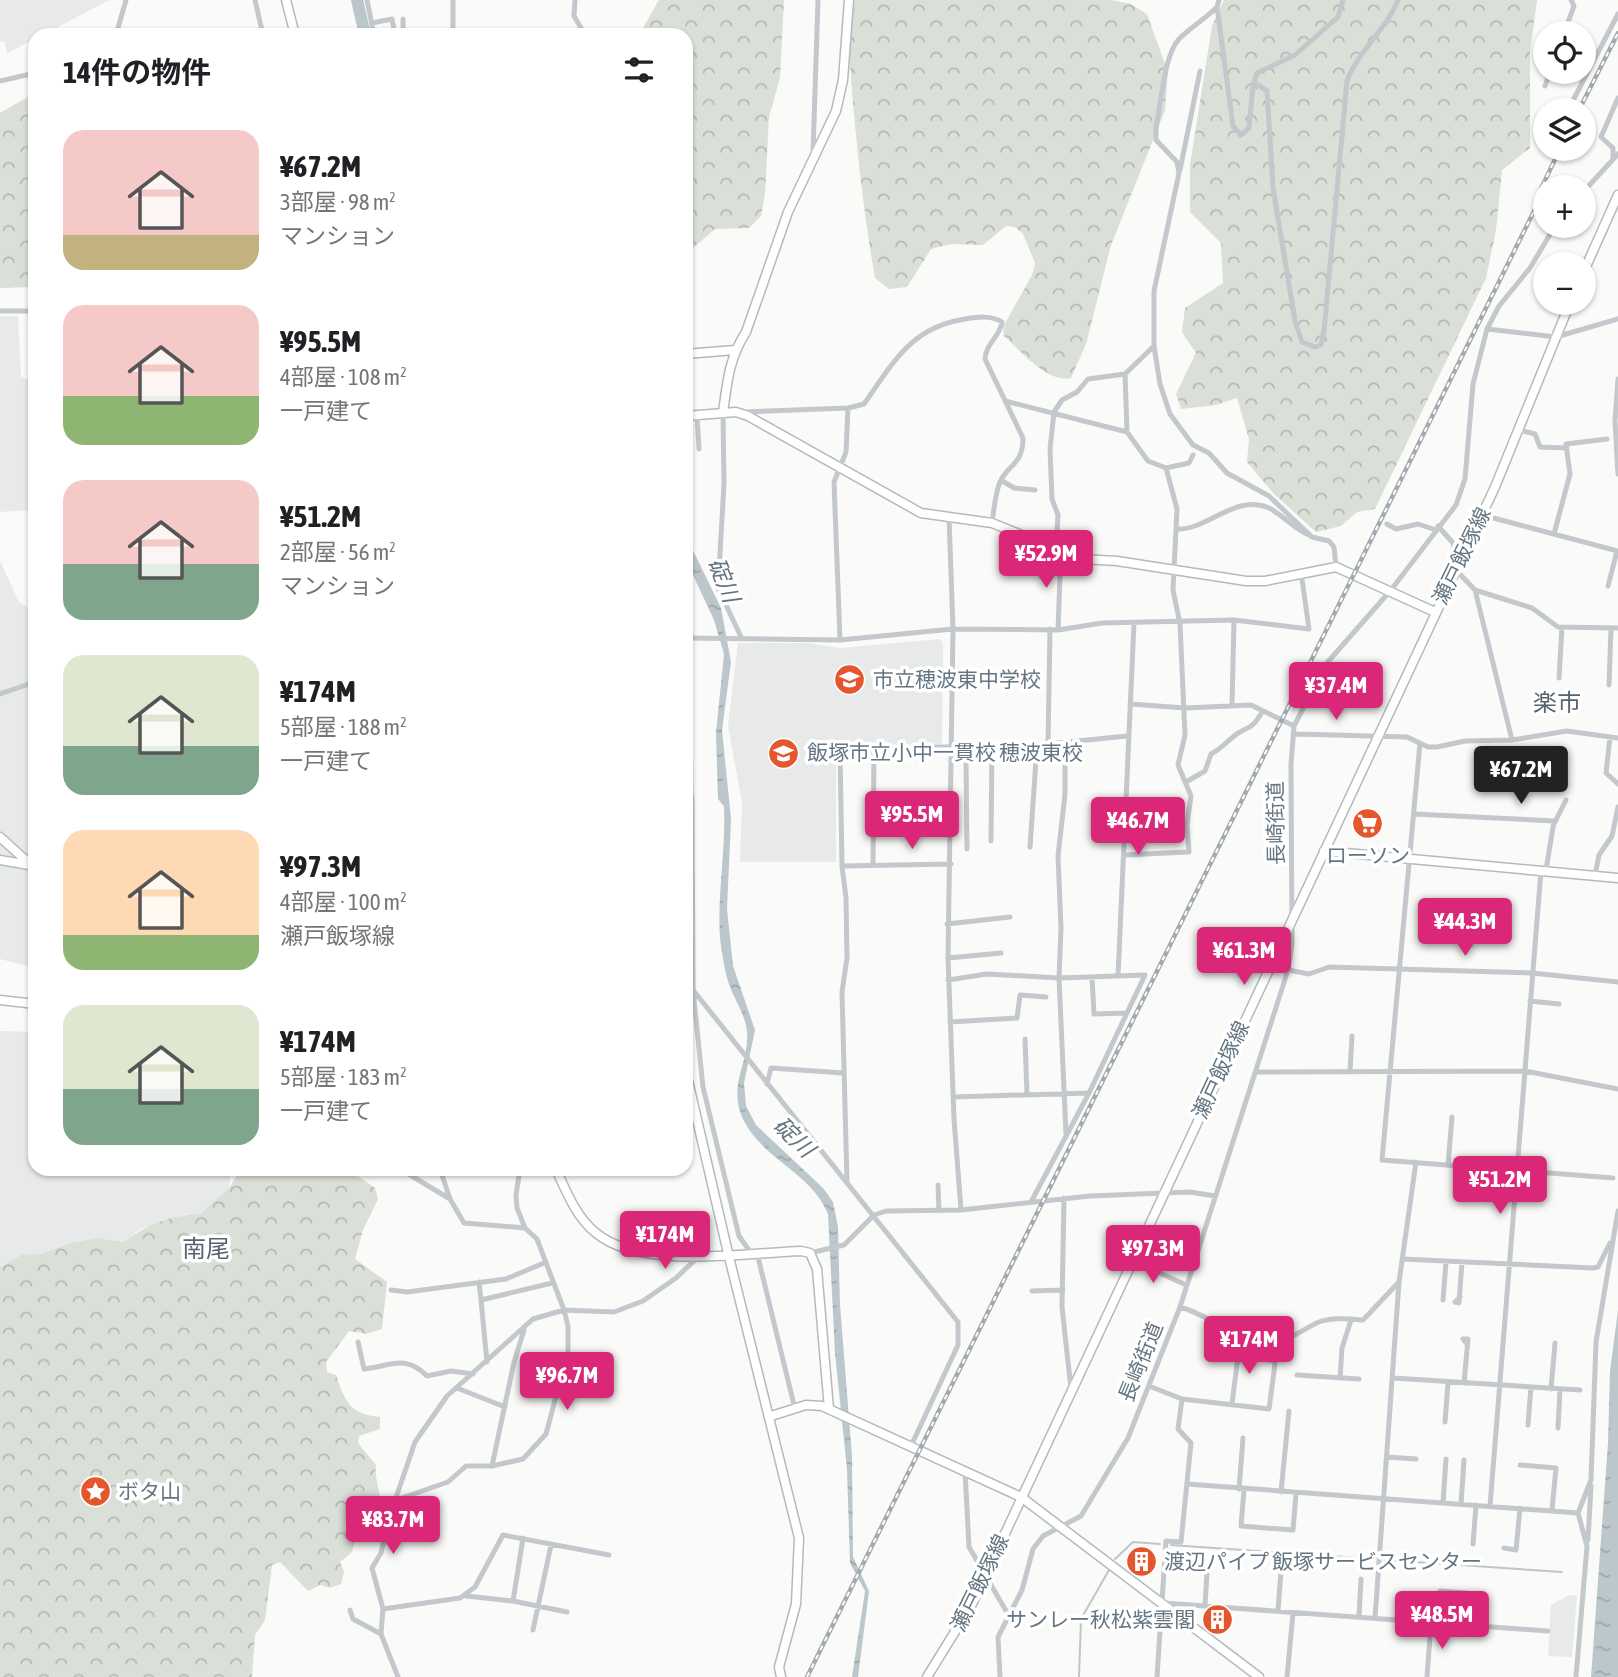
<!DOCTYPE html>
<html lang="ja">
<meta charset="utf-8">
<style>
:root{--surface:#fff;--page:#f6f6f6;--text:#202124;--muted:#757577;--accent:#db2777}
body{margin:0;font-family:"Asap Condensed","Noto Sans JP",sans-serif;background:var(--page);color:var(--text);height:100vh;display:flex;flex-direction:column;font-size:26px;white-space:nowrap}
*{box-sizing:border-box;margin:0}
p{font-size:23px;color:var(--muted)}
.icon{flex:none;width:38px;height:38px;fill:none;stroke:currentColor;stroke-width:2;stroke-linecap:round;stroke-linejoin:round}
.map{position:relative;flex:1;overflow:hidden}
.details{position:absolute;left:28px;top:28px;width:665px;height:1148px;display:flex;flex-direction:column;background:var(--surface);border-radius:21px;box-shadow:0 2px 5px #0004}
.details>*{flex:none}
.buttons{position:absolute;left:1533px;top:21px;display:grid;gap:14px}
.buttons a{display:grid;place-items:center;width:63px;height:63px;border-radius:50%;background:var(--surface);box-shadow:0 2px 5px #0004;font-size:35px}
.price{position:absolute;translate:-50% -60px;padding:0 16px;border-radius:7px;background:var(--accent);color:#fff;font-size:23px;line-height:46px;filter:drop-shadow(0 2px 4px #0008)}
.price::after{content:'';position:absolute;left:50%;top:42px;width:21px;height:16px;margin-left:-10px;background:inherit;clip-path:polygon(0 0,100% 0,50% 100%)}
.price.selected{background:#222;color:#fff}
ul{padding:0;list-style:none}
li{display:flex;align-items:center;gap:21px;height:175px;padding:0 35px}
li span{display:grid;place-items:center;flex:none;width:196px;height:140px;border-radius:21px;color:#555}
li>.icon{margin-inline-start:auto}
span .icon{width:84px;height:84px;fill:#fffc;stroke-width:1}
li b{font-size:30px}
h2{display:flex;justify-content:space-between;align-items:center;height:84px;padding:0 35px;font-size:30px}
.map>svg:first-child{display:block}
.built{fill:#e8e9e9}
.forest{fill:url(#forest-crowns)}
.water{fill:url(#water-ripples)}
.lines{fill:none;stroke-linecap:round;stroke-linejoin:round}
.stream{stroke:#bbc7cb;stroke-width:2}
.river{stroke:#bbc7cb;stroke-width:12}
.secondary-casing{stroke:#b3babf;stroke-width:11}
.street{stroke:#c3c8cc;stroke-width:5}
.secondary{stroke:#fff;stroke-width:8}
.rail-casing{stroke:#a2aab0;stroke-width:4.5}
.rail{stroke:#fff;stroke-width:2;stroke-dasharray:5;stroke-linecap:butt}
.labels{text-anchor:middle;stroke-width:7;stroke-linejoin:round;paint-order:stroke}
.street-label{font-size:21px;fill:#657683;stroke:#fff}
.poi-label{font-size:21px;fill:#657683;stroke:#fff;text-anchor:start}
.water-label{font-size:23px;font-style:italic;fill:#60757c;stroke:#fff}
.quarter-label{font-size:24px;fill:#57646e;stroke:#fff}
</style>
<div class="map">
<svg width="1618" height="1677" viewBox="0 0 1618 1677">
<defs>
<pattern id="forest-crowns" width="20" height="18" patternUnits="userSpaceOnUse" patternTransform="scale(1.75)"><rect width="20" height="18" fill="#dadfd7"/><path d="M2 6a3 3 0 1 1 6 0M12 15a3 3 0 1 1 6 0" fill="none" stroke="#b4b9b4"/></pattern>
<pattern id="water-ripples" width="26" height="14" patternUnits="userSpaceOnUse" patternTransform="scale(1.75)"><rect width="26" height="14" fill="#bbc7cb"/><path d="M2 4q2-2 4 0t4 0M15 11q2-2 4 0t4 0" fill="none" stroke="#9ca6aa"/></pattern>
</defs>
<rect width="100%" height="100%" fill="#fafaf8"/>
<path class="built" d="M0 0H109L43 35H35V39L7 53 4 41 0 42Z
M0 316H18L21 376 35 385 31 510 0 512Z
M0 561 19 602 35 612V968L0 959Z
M940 639 943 644 942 744 836 747V862H740L742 803 728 726 738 643H808L840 648Z
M0 1031 35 1032V1169H231L229 1188 200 1214 184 1215 140 1229 124 1242 97 1238 70 1243 41 1254 21 1255 0 1267Z
M1569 1595 1577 1596 1572 1657 1548 1656 1551 1605Z"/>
<path class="forest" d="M659 0H784L780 78 769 117 765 193 761 216 749 228 715 229 686 254V137L691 117 686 111V35H639Z
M846 0H1111L1131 4 1147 14 1168 72 1165 110 1111 245 1086 344 1071 378C1047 383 1021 351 1004 336L1003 327 1032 275 1035 263 1023 234 1015 227 1006 226 983 245 951 244 931 249 907 287 889 289 875 278C859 186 851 93 846 0Z
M1224 0H1537L1530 53V148L1502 170 1496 230 1486 278 1375 509 1357 512 1341 526 1316 532 1274 494 1247 462 1249 439 1237 398 1216 405 1181 409 1176 394 1196 353 1182 332 1185 308 1223 283 1221 243 1190 212V165L1212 26Z
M35 93V287L0 288V113Z
M241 1169H348L375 1188 378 1199 363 1230 355 1259 387 1282 382 1329 366 1334 349 1331 326 1362 327 1372 336 1375C345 1402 350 1414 380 1417V1429L359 1436 358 1443 376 1465C374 1481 382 1491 379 1506L358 1519 345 1522V1529L355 1540 352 1552 340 1562 344 1572 341 1584 330 1588 320 1585 308 1591 280 1562 272 1565 265 1620 255 1635 252 1677H0V1267L21 1255 41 1254 70 1243 97 1238 124 1242C145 1225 172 1215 200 1214L229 1188Z"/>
<path class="water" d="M686 536 721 608 731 662 722 730 731 819 727 909 733 966 755 1030 744 1083 746 1106 756 1125 823 1188 833 1202 838 1227 840 1305 852 1456 853 1557 869 1591 858 1677H852L865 1591 850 1563 847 1469 835 1353 828 1214C812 1173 762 1159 743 1119 727 1084 750 1064 747 1031 745 1013 733 998 728 981 724 968 722 952 720 939 717 895 726 850 724 806L718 799 716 733 724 654 714 620 686 560Z
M1618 1310V1677H1591L1608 1443 1610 1371Z"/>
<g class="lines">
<path class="stream" d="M1171 1545 1374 1559
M1115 1559 1133 1542 1160 1544
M1385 1560 1562 1572
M1079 1677 1081 1619 1109 1570"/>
<path class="river" d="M357 0 365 35"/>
<defs>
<path id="secondary" d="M286 0 295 35
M1584 271 1618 195
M686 354 735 350
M723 413C727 383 729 358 746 332L788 212 836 111 843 80 849 0
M686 416 736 412 748 416 921 513 992 523 1081 559 1117 561 1246 581H1265L1336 567 1435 612
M0 837 31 865
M1324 851 1618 878
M0 860 29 865
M0 1000 35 1004
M686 1072 728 1253 799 1538 796 1604 779 1667 781 1677
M556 1169C566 1191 576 1217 596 1233 640 1270 745 1253 801 1251L810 1253 817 1269 829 1409
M771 1416 806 1405 822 1406 1021 1497 1259 1677
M927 1677 972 1604 1495 487 1570 303"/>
</defs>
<use href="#secondary" class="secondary-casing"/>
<path class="street" d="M255 0 263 35
M367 0 374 35
M575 0 574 16 585 35
M1219 0 1217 7 1233 126 1241 135 1249 128 1253 86 1257 84 1267 91 1273 188 1295 321 1302 342 1315 347 1321 345 1324 331 1347 81C1358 51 1386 30 1398 0
M1217 7C1205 19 1191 27 1179 39 1164 54 1161 106 1156 128V140L1177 162 1179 173 1154 291V346L1160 384 1170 414 1193 445 1209 453 1227 473 1269 496 1312 537 1329 541 1334 547 1336 567
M403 19V35
M372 23 392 19 395 35
M1564 33 1574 6 1571 0
M116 35 126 0
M453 35V0
M0 81 35 73
M1253 86 1257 73 1295 55 1338 17 1343 0
M1545 86 1550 72
M1568 110 1618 14
M813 152 818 0
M1613 159V148L1601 137 1618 98
M1180 170 1200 71
M1584 191 1618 154
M0 311H35
M1487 329 1556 337 1618 319
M1125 374 1127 432
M1618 379 1615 421 1618 474
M1005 401 1127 432 1148 461 1166 468 1177 509 1173 590 1180 624 1185 735 1178 765 1191 796 1187 825 1189 852 1125 855
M743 412 848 408 864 404C893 363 911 327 965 319 978 317 991 315 1002 322 1000 337 986 343 985 359L1023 438C1023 465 1008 464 1000 482 995 494 994 510 992 523
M723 413 724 484 718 588 742 639
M697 415 699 449
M1519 430 1535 434 1540 447 1567 448
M1166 468 1189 463 1193 455
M1001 480 1014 488 1035 490
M1482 515 1618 551
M949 517 953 629 948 958 954 1119 961 1210
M1387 524 1396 529 1418 524 1436 530
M1438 526 1453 543 1458 566
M1176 529C1207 531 1235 493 1269 508 1283 515 1294 529 1309 535
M1554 534 1570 474 1566 444 1607 439
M1056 549 1058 515 1052 499 1050 449 1054 412 1062 400 1077 392 1088 379 1125 374 1154 346
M1456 570 1475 590 1532 608 1558 627 1618 628
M1608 586 1617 551
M1475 590 1512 740
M1058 630 1061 551
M686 638 840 640 953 629 1058 630 1102 623 1234 620 1309 629 1301 572
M689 638 691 793
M840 640 834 482 846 452 848 408
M1559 678 1562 627
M1609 685 1611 628
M0 694 35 682
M1130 704 1185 708 1251 705 1294 726
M1232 705 1234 620
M1295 734 1407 737 1428 747H1437L1465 741 1512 740 1567 731 1618 738
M1610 737 1606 773 1618 784
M1065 743V794L1058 856 1061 928 1059 978 1066 1134
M1420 743 1382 1160 1613 1178
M1048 744 1050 629
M1186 782 1205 771 1211 754C1221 749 1224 744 1233 737 1247 725 1250 733 1262 712
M686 792 691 793 692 799 693 990 958 1322V1345L911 1446
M1415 814 1554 821 1546 870
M1554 824 1566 800
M991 841 992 746
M1030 847 1037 745
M967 849 966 760 970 747
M873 864 874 749
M842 866 840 750 1048 744 1127 736
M1595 875 1599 855 1612 836 1618 807
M947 924 1010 917
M948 958 1001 953
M1288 970 1309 974 1329 967 1532 973 1618 982
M1118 976 1134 623
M1092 977 1094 1014 1127 1013
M948 980 987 974 1059 978 1145 975 1089 1093 1031 1202
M693 990 703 1087 739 1236 751 1253
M1530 1001 1559 1004
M950 1022 1017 1018 1020 995 1046 997
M1025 1039 1027 1095
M1350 1071 1352 1036
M1256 1072 1525 1071 1618 1089
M767 1084 771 1068 843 1073
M953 1097 1089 1093
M1448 1165 1452 1117
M400 1169 450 1199
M440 1169 450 1199 464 1223 525 1228
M847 1182 842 992 847 958 846 898 842 866 951 864
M938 1185 939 1211
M1064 1198 1062 1307 1071 1389
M757 1253 795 1409
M810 1253 844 1245 874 1215 886 1211 961 1210 1090 1196 1189 1192 1216 1196
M1402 1259 1593 1268 1598 1267 1610 1243
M1132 1260 1186 1285
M479 1282 481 1300 552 1283
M391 1290 407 1292 506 1279 544 1263
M1032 1291 1063 1290
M1460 1297 1455 1302 1459 1303 1462 1262
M481 1300 487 1362
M1443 1300 1446 1262
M1180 1307C1214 1316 1241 1347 1280 1340 1295 1338 1306 1327 1319 1322 1333 1317 1349 1319 1363 1320L1399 1282
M358 1342 364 1369C391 1366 405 1354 427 1376L451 1371 473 1374
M1297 1375 1359 1379
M1340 1378 1342 1348 1351 1320
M1393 1378 1580 1390
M1464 1383 1468 1339H1463L1467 1344
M1149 1386 1182 1399 1269 1409 1278 1341
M457 1388 505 1407
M1551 1389 1555 1343
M1232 1404 1238 1356 1275 1361
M1445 1422 1448 1382
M1528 1425 1531 1387
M1558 1428 1560 1389
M1387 1457 1416 1459
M1520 1465 1556 1468 1552 1510
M492 1466 523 1459 546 1434 568 1351V1326L564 1310 537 1239 525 1228 517 1208 516 1195 520 1169
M965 1471 969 1547 1009 1616
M1187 1484 1578 1513
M1239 1489 1243 1438
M1244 1490 1241 1526 1293 1530 1296 1494
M1281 1492 1289 1411
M396 1500 448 1482 466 1466H492L514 1362 524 1330
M1443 1503 1446 1459
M1461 1504 1464 1460
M1490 1506 1541 871
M523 1538 513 1601 567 1612
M1588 1540 1591 1486
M1473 1544 1476 1505
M1504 1548 1516 1550 1520 1508
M1440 1591 1467 1593 1465 1625
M466 1596 513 1601
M1164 1603 1548 1631
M1205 1606 1207 1572
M383 1609 460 1598 475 1587 503 1535 609 1555
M350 1610 353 1619 381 1634
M1278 1611 1281 1571
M1359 1617 1361 1579
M1375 1618 1399 1282 1416 1162
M533 1630 551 1545
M398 1677 381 1634 383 1609 372 1568 381 1553 388 1521 415 1442 447 1396 533 1319 564 1310 614 1312 643 1301 676 1278 699 1256
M1000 1677 998 1637 1022 1590 1033 1549 1043 1536 1081 1516 1128 1438 1180 1307 1288 970 1292 944 1291 764 1294 726 1326 664 1391 590 1456 505 1465 479 1473 384 1487 329 1499 306 1530 268 1555 226
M1157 1677 1166 1541 1181 1542 1191 1443 1178 1429 1182 1399
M1287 1677 1293 1613
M1427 1677 1431 1623
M1576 1677 1587 1546 1578 1513 1591 1480 1596 1342 1618 1211"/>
<use href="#secondary" class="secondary"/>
<defs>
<path id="rail" d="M1579 110 1618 33
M1538 195 1560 149
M807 1677 1545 189"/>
</defs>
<use href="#rail" class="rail-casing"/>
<use href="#rail" class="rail"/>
</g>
<defs>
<symbol id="school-disc" viewBox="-11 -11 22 22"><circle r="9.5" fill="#e4572e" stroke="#fff"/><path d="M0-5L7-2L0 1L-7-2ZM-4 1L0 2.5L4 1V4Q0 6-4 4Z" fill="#fff"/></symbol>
<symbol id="supermarket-disc" viewBox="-11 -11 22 22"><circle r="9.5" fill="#e4572e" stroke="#fff"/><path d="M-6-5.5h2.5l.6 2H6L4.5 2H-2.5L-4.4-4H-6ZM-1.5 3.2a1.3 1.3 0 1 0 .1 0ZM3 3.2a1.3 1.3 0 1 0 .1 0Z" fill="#fff"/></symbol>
<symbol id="sight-disc" viewBox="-11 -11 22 22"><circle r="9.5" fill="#e4572e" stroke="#fff"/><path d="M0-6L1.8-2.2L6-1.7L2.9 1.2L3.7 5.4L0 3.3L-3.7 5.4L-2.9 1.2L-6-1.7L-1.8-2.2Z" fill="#fff"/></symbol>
<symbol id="building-disc" viewBox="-11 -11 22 22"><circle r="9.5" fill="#e4572e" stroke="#fff"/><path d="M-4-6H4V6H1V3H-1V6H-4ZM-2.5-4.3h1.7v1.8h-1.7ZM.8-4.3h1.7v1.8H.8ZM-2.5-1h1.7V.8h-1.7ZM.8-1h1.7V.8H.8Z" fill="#fff"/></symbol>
</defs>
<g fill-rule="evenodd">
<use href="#school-disc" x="832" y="662" width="35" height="35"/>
<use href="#school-disc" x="766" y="736" width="35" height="35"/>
<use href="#supermarket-disc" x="1350" y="806" width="35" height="35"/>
<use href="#sight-disc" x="78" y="1474" width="35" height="35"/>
<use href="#building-disc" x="1124" y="1544" width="35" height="35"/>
<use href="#building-disc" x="1200" y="1602" width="35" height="35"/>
</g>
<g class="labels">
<g class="street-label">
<text transform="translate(1462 556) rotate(-64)" y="7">瀬戸飯塚線</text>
<text transform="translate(1276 823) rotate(-91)" y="7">長崎街道</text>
<text transform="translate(1221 1070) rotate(-65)" y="7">瀬戸飯塚線</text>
<text transform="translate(1141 1362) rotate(-68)" y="7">長崎街道</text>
<text transform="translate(980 1583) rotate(-64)" y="7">瀬戸飯塚線</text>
</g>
<g class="poi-label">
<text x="873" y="687">市立穂波東中学校</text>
<text x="807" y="760">飯塚市立小中一貫校 穂波東校</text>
<text x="1368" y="863" text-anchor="middle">ローソン</text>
<text x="118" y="1499">ボタ山</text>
<text x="1164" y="1569">渡辺パイプ 飯塚サービスセンター</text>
<text x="1195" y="1627" text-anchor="end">サンレー秋松紫雲閣</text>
</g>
<g class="water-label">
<text transform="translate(724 580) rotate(68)" y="8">碇川</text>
<text transform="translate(794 1137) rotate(44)" y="8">碇川</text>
</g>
<g class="quarter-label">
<text x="1557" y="711">楽市</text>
<text x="206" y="1257">南尾</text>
</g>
</g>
</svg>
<div class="buttons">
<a><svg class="icon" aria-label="locate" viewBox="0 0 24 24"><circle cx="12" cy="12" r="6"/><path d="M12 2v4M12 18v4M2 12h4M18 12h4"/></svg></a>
<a><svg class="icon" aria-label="layers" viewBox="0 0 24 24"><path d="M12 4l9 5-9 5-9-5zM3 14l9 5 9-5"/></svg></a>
<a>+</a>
<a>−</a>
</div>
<b class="price" style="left:1046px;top:590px">¥52.9M</b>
<b class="price" style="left:1336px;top:722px">¥37.4M</b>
<b class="price selected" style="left:1521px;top:806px">¥67.2M</b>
<b class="price" style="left:912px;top:851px">¥95.5M</b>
<b class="price" style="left:1138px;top:857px">¥46.7M</b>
<b class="price" style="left:1465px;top:958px">¥44.3M</b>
<b class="price" style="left:1244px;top:987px">¥61.3M</b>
<b class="price" style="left:1500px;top:1216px">¥51.2M</b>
<b class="price" style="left:665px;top:1271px">¥174M</b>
<b class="price" style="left:1153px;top:1285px">¥97.3M</b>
<b class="price" style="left:1249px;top:1376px">¥174M</b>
<b class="price" style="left:567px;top:1412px">¥96.7M</b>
<b class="price" style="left:393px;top:1556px">¥83.7M</b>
<b class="price" style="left:1442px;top:1651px">¥48.5M</b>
<section class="details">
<h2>14件の物件<svg class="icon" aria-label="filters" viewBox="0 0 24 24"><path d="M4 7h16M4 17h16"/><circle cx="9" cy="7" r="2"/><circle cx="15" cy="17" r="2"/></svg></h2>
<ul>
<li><span style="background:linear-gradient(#f6c9c9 75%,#c2b280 0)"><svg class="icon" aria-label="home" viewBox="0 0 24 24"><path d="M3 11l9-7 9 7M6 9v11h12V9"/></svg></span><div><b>¥67.2M</b><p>3部屋 · 98 m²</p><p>マンション</p></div></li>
<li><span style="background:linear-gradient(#f6c9c9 65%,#8fb573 0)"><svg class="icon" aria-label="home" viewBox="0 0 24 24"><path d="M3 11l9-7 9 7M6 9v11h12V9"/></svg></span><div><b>¥95.5M</b><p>4部屋 · 108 m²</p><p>一戸建て</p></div></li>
<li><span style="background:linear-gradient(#f6c9c9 60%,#7fa58c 0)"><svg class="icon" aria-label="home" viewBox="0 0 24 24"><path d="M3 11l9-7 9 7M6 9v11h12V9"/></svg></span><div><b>¥51.2M</b><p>2部屋 · 56 m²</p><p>マンション</p></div></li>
<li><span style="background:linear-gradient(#dfe7d0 65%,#7fa58c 0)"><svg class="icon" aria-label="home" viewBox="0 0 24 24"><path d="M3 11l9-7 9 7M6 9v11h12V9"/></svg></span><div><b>¥174M</b><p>5部屋 · 188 m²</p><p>一戸建て</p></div></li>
<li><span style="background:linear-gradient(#ffd9b3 75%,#8fb573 0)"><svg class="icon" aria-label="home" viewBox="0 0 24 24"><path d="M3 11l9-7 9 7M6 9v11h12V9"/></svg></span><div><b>¥97.3M</b><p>4部屋 · 100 m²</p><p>瀬戸飯塚線</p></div></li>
<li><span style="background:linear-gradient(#dfe7d0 60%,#7fa58c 0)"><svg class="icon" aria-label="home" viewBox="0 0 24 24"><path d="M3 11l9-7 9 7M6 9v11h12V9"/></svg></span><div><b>¥174M</b><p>5部屋 · 183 m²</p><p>一戸建て</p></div></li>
</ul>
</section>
</div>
